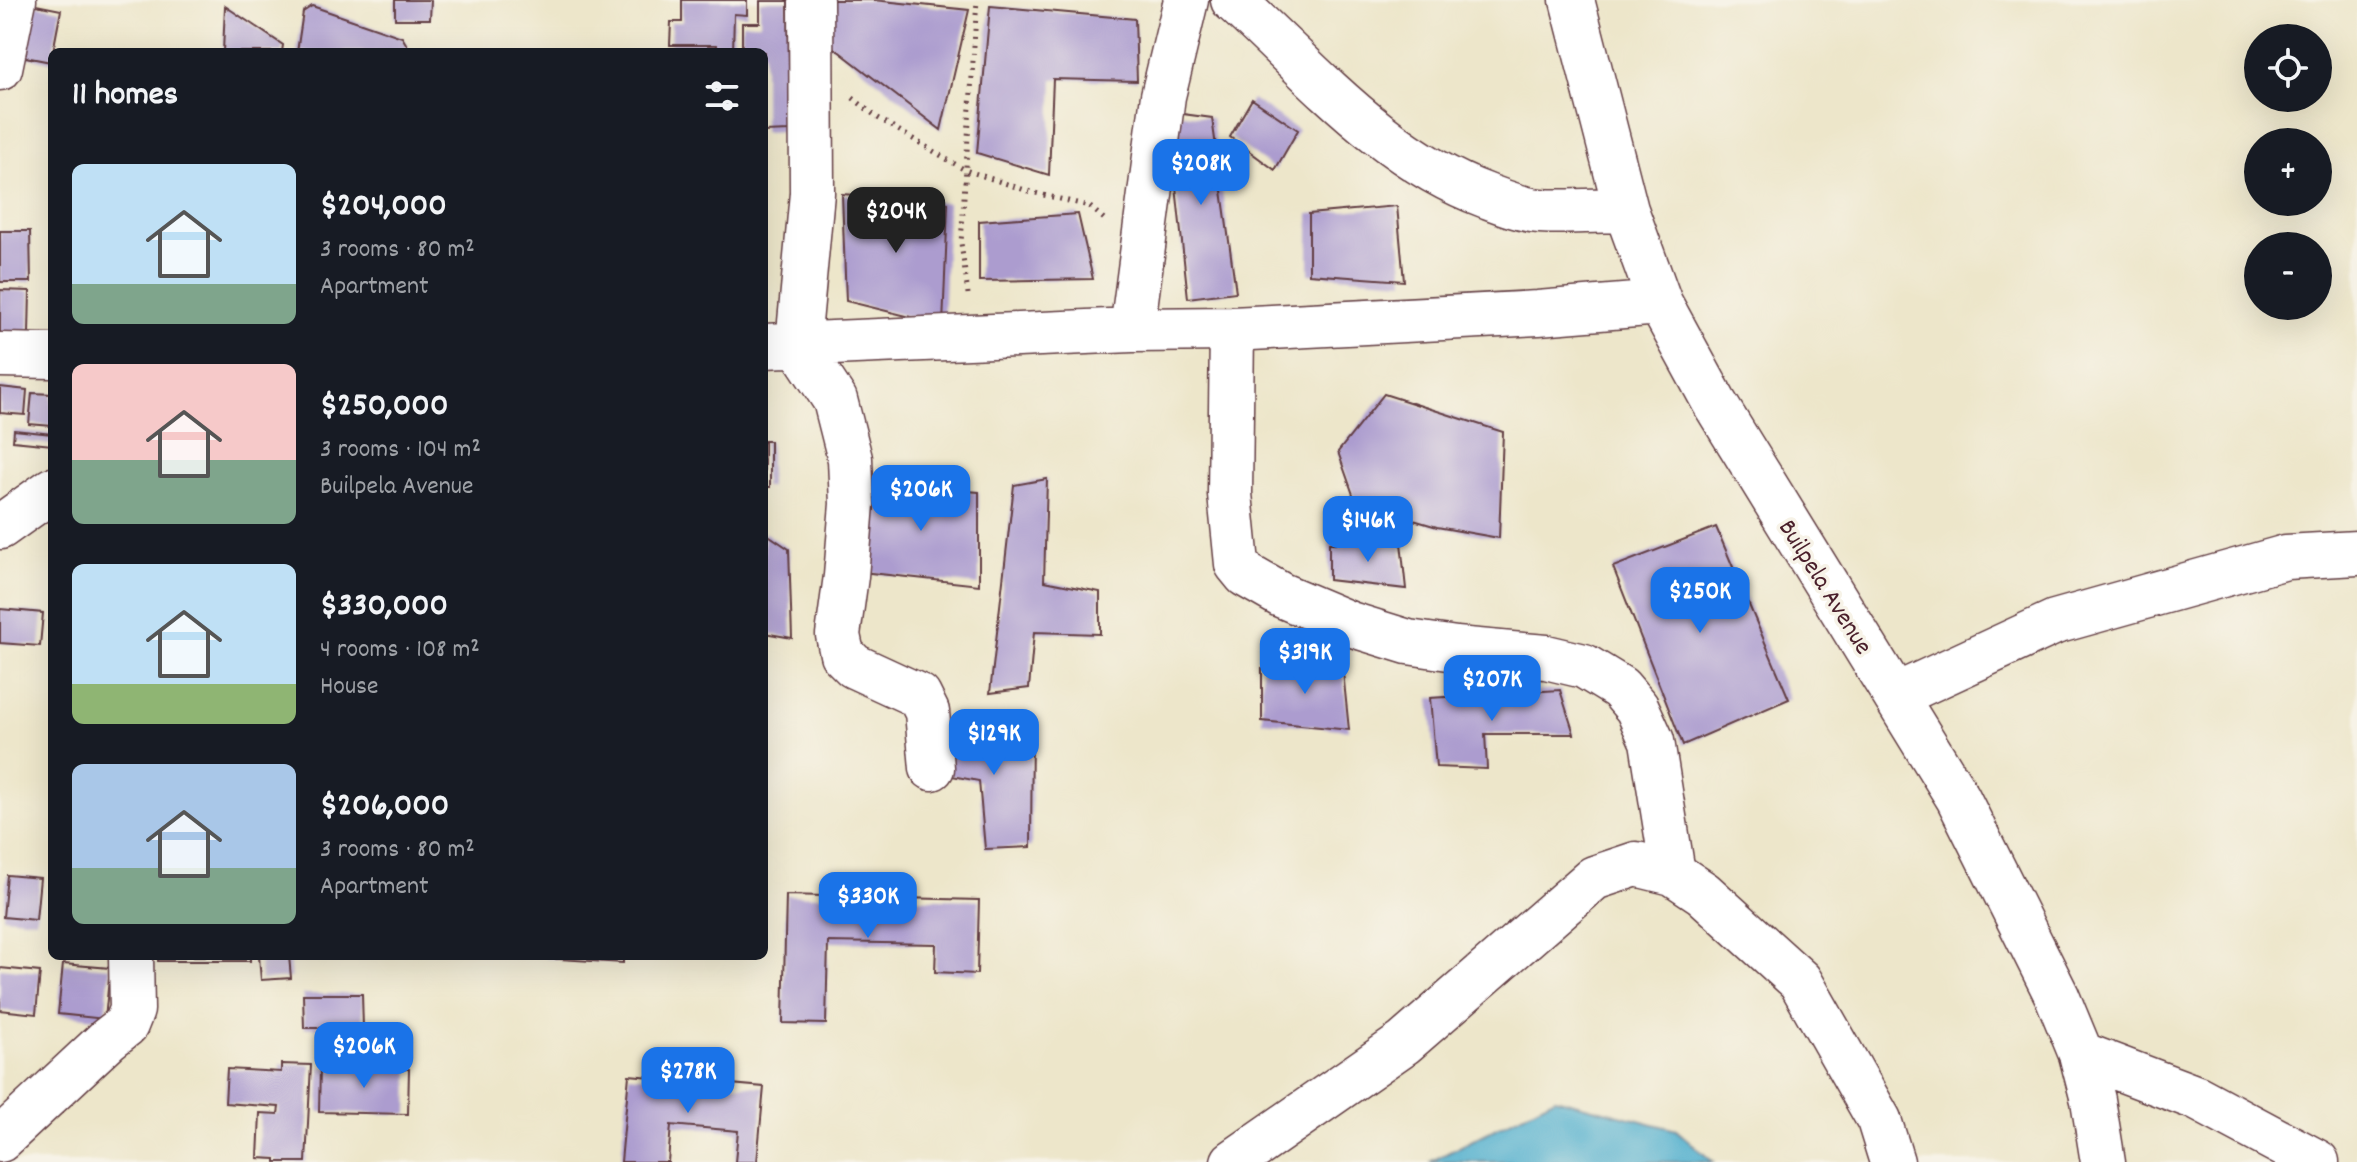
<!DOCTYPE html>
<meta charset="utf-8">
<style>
:root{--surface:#171b24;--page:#242831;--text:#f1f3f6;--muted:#9ea1a6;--accent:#1a73e8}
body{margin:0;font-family:Dekko,sans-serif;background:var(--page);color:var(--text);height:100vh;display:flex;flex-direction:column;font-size:30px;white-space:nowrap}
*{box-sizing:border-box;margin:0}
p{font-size:26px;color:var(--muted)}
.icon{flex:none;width:44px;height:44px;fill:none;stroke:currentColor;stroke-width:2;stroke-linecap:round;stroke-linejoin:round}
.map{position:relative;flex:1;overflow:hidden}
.panel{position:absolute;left:48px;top:48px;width:720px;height:912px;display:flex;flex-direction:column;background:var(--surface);border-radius:12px;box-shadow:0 8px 32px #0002}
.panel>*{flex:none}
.controls{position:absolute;left:2244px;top:24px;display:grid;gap:16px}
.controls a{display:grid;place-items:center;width:88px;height:88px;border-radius:50%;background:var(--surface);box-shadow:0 8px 32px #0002;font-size:40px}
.price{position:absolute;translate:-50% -68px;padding:0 18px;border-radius:16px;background:var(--accent);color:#fff;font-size:26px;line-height:52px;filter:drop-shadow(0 2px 4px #0008)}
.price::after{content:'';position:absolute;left:50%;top:48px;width:24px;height:18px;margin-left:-12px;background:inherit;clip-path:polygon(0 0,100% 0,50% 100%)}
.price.active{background:#222;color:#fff}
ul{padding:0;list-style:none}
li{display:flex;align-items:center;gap:24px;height:200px;padding:0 24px}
li span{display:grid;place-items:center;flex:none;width:224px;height:160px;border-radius:12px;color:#555}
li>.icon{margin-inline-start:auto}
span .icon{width:96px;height:96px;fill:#fffc;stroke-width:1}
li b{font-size:34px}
h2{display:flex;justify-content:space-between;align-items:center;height:96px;padding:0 24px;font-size:34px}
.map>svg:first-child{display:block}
.water{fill:#4fafce;stroke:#4c677c;stroke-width:2}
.building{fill:#ac9ccf}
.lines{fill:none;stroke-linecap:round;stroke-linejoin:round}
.minor-casing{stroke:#623d43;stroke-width:47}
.path{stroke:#623d43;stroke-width:5;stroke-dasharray:2 6;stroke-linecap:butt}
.minor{stroke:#fff;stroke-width:44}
.labels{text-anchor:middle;stroke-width:7;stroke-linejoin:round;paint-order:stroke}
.street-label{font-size:26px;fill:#4a1f2b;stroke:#f7f3e8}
</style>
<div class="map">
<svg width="2357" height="1162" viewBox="0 0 2357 1162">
<rect width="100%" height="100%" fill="#f7f3e8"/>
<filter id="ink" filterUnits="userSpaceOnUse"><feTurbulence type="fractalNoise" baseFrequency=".0125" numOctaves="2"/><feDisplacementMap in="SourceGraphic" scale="16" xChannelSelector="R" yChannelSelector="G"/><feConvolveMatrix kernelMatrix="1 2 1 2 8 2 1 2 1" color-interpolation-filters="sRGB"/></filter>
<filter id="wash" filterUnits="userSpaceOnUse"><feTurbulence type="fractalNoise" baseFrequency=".006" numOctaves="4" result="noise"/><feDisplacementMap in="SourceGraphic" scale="32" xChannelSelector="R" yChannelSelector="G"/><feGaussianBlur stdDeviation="1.8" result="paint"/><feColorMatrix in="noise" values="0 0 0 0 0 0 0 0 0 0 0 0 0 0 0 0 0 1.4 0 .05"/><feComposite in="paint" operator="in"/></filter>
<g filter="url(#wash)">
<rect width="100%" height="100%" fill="#ede6ca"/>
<path class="water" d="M1555 1098 1676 1130 1713 1162H1430Z"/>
<g id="blocks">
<path class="building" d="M395 0H431L430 19H395Z
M682 0H747V15L734 14 733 52H717V45H670L671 22H682Z
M824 0H873L969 10 941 130 824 40Z
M760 1H788L790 131 764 132V52H742V23H760Z
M31 4 61 10 51 62 20 56Z
M225 6 283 45 282 52H223Z
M312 6 402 37 411 52H297L303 12Z
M990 6 1135 19 1137 81 1053 79 1049 175 977 153Z
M1252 99 1298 130 1275 170 1230 137Z
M1168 112 1212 118 1236 292 1188 298Z
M842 194 948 203 943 325 846 301Z
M1397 206 1404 281 1309 274V214Z
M1078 214 1093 279 979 281V221Z
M0 231H30L31 282H0Z
M0 290 30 291 29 334 0 333Z
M0 387 27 390 25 415 0 413Z
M32 393 52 394V426L29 424Z
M1384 394 1503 432 1499 538 1437 527 1356 503 1338 452Z
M14 430 52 434V445L13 441Z
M764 441H770V487H764Z
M1047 479 1044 581 1100 592V634L1034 632 1029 688 990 693 1014 485Z
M864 483 979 492V585L862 572Z
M1716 527 1789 699 1683 745 1613 567Z
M764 532 789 549 792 638 764 633Z
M1329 543H1401L1406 589 1329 580Z
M0 609 43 613 40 646 0 643Z
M1342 662 1349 730 1262 721V668Z
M1560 690 1574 734H1485L1487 769 1436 767 1430 698Z
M939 723 1032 727 1031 847 985 849 979 781 941 774Z
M7 875 40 878 36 920 3 917Z
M786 895 979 900 977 974 935 972 936 944 828 942 826 1024 783 1023Z
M158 956H250V961H158Z
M259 956H289L291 978 261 980Z
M544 956H623V963L544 958Z
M63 964 110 968 105 1019 58 1014Z
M0 968 40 972 36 1014 0 1010Z
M303 994H362L363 1028H304Z
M281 1064 311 1065 306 1162H276V1159L258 1158 260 1113 278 1114 279 1107 225 1103 227 1069 281 1072Z
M320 1067 409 1069 408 1114 319 1112Z
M629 1075 764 1087 757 1162H735L738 1131 671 1125 668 1162H621Z"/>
</g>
</g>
<g filter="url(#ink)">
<use href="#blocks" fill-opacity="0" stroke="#623d43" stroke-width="2"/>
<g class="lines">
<defs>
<path id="minor" d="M811 0 812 193 798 344 835 400 850 459 852 504 846 576 838 635 842 654 854 666 919 696 927 712 932 768
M1233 0C1312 72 1385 159 1487 196 1503 202 1523 210 1540 211 1568 213 1598 210 1626 210
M1572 0 1626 210 1660 303 1714 402 1958 798 2057 996 2081 1054 2093 1100 2103 1162
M0 68 14 0
M1232 329 1230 494 1237 564 1246 575 1281 595 1350 624 1408 642 1456 649 1546 657 1584 666 1620 688 1637 708 1652 741 1673 873
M1132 330 1163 96 1186 0
M764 346 1132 330 1232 329 1538 313 1660 303
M0 355 52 356
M0 527 52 490
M1895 696 2055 622 2286 557 2357 553
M2081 1054 2197 1098 2317 1162
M0 1140 108 1039 126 1025 132 1010 131 956
M1233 1162 1404 1043 1594 878 1636 864 1673 873 1703 893 1800 981 1879 1120 1892 1162"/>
</defs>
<use href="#minor" class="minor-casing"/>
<path class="path" d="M853 98 878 118 965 170 1031 192 1089 206 1104 219
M968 294 961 243 977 0"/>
<use href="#minor" class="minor"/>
</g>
</g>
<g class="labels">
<g class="street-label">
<text transform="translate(1827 586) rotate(58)" y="9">Builpela Avenue</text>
</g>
</g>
</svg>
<div class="controls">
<a><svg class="icon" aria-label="locate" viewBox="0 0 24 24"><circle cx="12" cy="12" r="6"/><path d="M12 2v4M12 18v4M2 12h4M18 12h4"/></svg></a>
<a>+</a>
<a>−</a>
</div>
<b class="price" style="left:1201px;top:207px">$208K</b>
<b class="price active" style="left:896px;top:255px">$204K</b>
<b class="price" style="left:921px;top:533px">$206K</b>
<b class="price" style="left:1368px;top:564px">$146K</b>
<b class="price" style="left:1700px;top:635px">$250K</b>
<b class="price" style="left:1305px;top:696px">$319K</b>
<b class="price" style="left:1492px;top:723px">$207K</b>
<b class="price" style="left:994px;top:777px">$129K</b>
<b class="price" style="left:868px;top:940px">$330K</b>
<b class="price" style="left:364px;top:1090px">$206K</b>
<b class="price" style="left:688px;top:1115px">$278K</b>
<section class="panel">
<h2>11 homes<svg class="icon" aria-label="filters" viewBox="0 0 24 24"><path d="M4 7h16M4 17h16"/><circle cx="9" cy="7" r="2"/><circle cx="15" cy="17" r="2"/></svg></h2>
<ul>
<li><span style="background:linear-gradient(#bfe0f5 75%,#7fa58c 0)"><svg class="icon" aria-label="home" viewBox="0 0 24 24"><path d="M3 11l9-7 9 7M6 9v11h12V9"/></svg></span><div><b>$204,000</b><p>3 rooms · 80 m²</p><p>Apartment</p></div></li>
<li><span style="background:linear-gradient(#f6c9c9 60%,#7fa58c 0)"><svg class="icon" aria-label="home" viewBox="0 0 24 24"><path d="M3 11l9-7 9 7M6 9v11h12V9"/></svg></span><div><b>$250,000</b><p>3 rooms · 104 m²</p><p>Builpela Avenue</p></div></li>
<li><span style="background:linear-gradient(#bfe0f5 75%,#8fb573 0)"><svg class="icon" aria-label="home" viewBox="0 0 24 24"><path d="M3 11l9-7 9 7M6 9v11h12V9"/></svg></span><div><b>$330,000</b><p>4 rooms · 108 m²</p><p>House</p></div></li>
<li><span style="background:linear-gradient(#a9c7e8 65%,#7fa58c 0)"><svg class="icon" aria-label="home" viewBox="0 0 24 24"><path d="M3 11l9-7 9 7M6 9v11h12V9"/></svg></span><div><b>$206,000</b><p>3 rooms · 80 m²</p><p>Apartment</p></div></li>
</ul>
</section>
</div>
